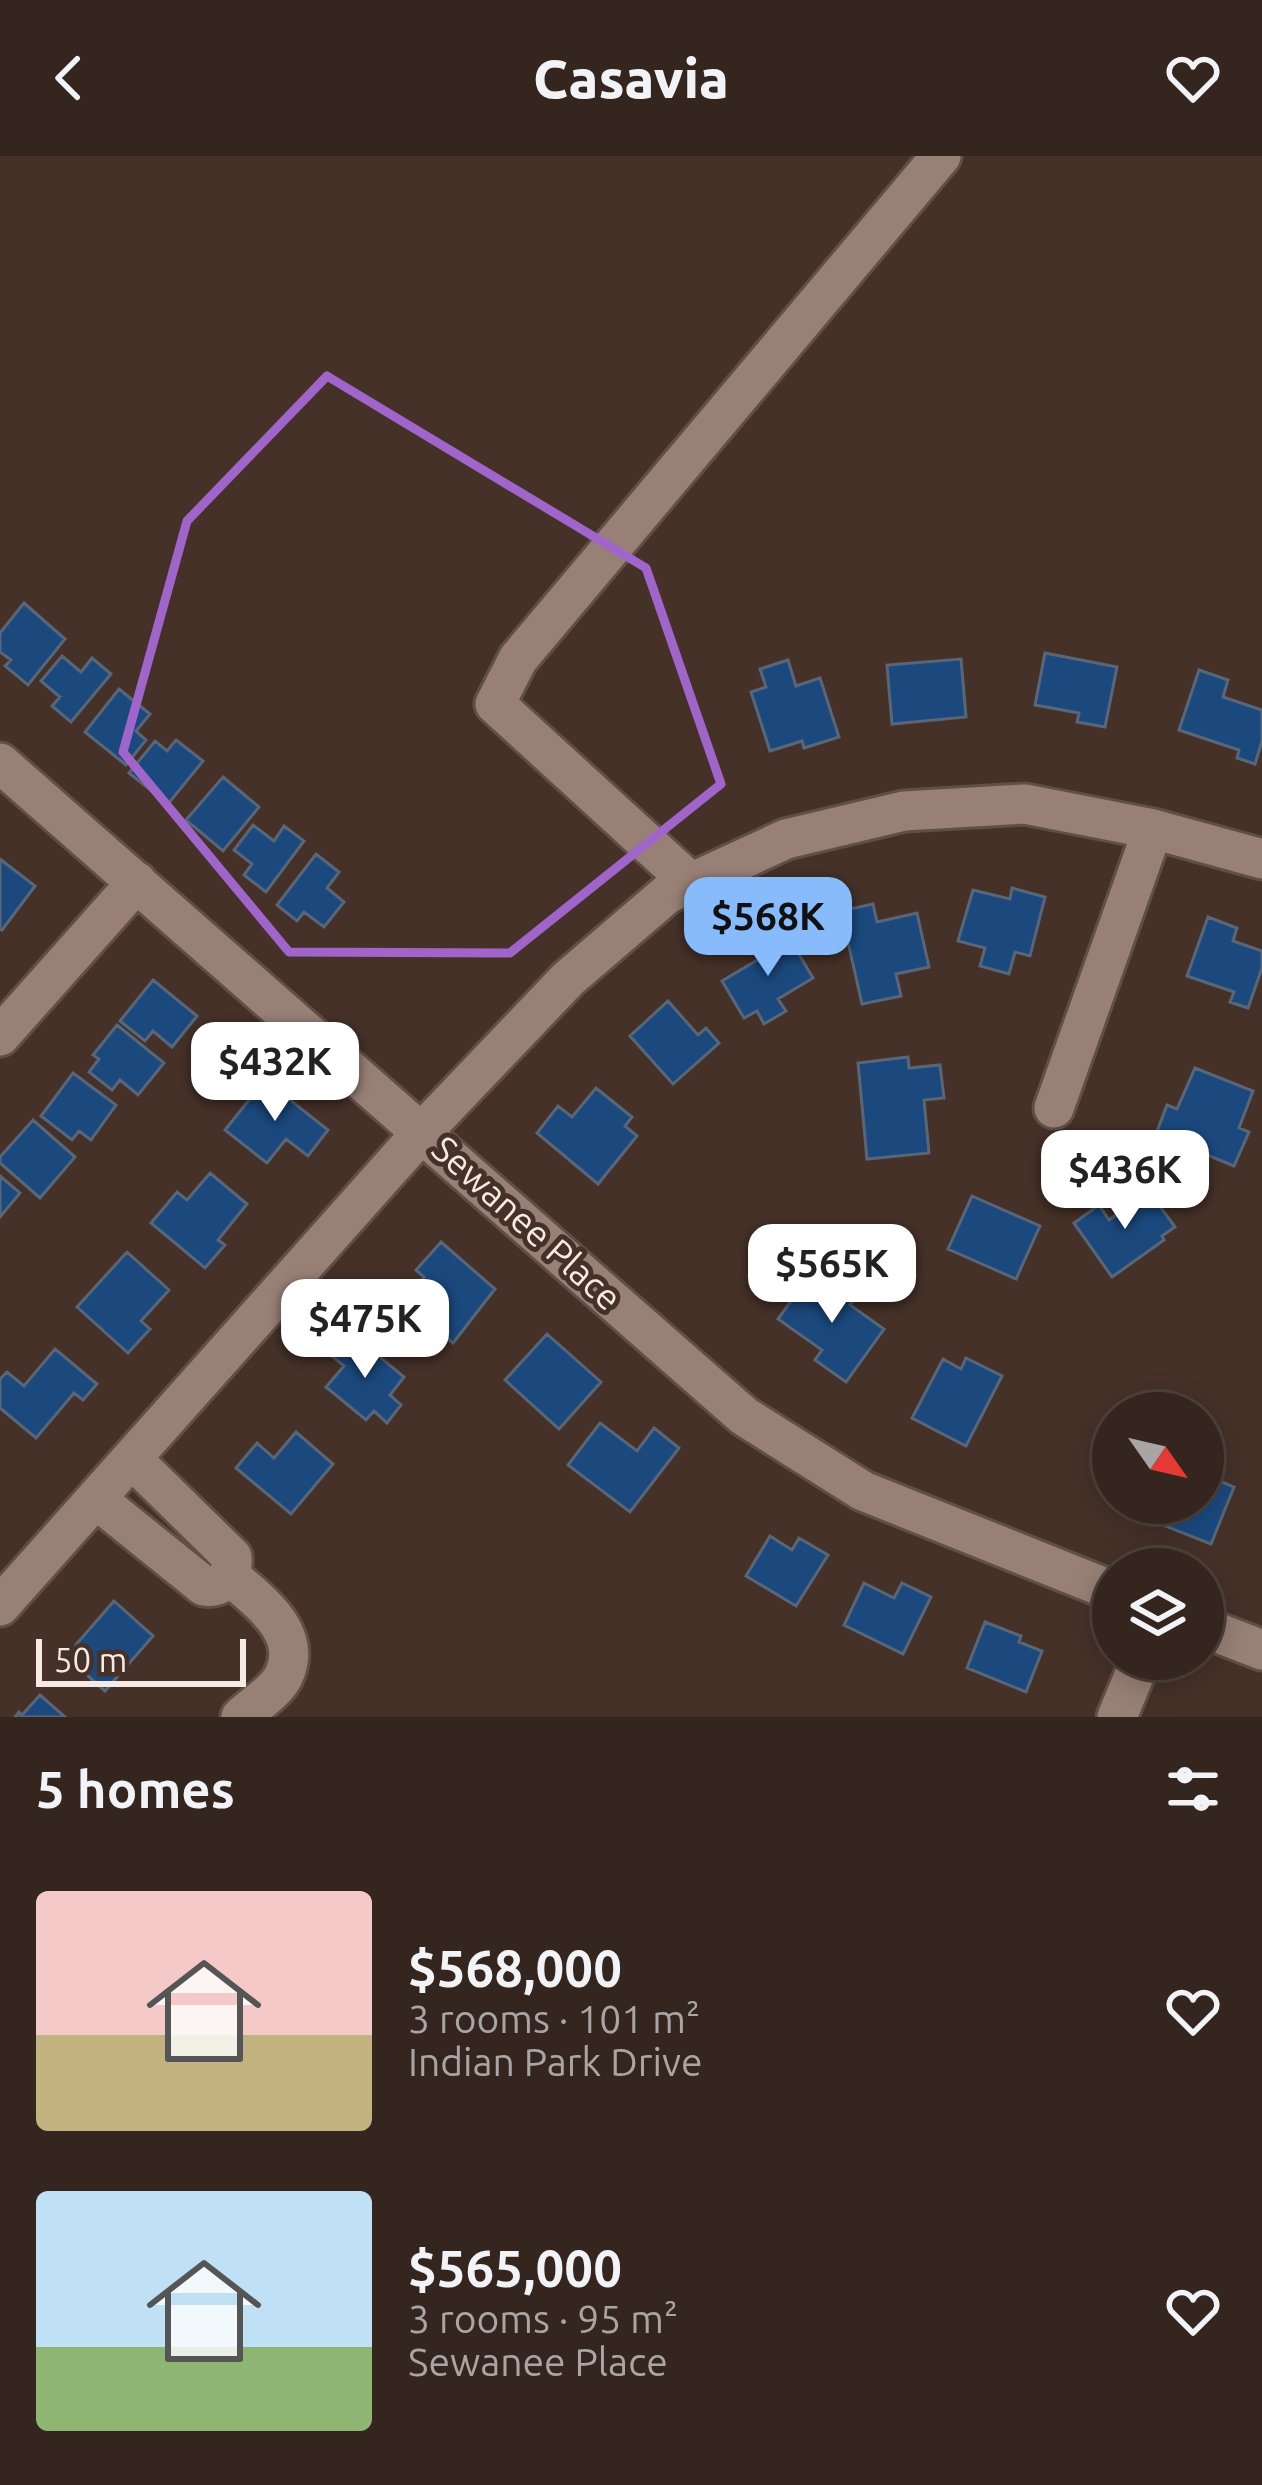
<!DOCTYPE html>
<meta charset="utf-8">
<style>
:root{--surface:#34251e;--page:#3c2d27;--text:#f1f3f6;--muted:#a9a5a4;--line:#4e423c;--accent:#87bbfb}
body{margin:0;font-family:Ubuntu,sans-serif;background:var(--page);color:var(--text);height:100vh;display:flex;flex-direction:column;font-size:45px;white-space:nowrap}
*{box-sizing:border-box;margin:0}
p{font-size:39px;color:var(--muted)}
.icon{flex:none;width:66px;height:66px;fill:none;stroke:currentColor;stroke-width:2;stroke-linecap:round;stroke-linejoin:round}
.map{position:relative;height:1561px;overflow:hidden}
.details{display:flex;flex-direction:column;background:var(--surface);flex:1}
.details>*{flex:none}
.needle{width:78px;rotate:124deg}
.buttons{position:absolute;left:1092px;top:1236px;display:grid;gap:24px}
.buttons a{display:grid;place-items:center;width:132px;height:132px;border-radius:50%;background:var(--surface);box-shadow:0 6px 30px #0003,0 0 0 3px var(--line);font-size:60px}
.scale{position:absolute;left:36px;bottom:30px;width:210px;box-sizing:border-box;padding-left:12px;border:6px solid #f7e9e3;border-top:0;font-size:33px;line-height:42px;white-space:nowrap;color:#f7e9e3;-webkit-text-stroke:9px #453128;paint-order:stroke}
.price{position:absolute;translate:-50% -102px;padding:0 27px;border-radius:24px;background:#fff;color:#222;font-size:39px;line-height:78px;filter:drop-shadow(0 3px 6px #0008)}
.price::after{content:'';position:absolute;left:50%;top:72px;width:36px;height:27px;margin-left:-18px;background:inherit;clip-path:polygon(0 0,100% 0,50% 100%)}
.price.active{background:var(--accent);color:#111}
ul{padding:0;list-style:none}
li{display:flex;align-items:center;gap:36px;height:300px;padding:0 36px}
li span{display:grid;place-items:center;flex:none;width:336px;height:240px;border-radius:12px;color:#555}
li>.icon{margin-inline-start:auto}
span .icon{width:144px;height:144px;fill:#fffc;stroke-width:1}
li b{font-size:51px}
h2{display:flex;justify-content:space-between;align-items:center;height:144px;padding:0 36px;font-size:51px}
header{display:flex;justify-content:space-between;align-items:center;height:156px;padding:0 36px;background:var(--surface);font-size:54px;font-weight:800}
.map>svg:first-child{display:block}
.building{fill:#1b497e;stroke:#586678;stroke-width:3}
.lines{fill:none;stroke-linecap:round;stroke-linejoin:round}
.minor-casing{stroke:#604f47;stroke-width:45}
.minor{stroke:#988076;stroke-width:39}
.marked{fill:none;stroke:#a065ca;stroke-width:9;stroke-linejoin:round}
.labels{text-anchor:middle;stroke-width:10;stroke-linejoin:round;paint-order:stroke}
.street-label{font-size:36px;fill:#f7e9e3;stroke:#453128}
</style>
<header><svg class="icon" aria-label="back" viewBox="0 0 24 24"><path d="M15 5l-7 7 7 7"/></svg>Casavia<svg class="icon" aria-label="heart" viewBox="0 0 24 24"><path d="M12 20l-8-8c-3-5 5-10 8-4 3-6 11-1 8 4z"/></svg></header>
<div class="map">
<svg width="1262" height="1561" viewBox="0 0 1262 1561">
<rect width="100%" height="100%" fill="#453128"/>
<path class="building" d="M24 447 65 483 28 529 5 510 11 504 0 496V477Z
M1045 497 1117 511 1105 571 1077 566 1079 557 1035 549Z
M62 500 81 516 92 502 111 518 71 566 52 550 60 541 41 525Z
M961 503 966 561 892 568 887 509Z
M788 504 796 530 820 522 839 581 804 592 802 585 770 595 751 536 766 531 760 513Z
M1199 514 1228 524 1223 541 1262 554V585L1255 608 1237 602 1239 594 1179 574Z
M119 533 150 558 136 575 146 584 126 609 85 576Z
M176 584 203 605 168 648 129 617 155 585 167 595Z
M223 621 259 651 223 695 186 664Z
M253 669 274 685 284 670 304 685 266 736 244 719 252 708 234 694Z
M316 698 339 716 327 732 344 746 324 771 304 756 297 765 277 749Z
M0 703 35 730 2 774 0 773Z
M1012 732 1045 741 1030 800 1015 796 1009 818 980 810 985 792 958 785 973 734 1010 743Z
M873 748 877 766 917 757 929 811 896 818 901 840 862 848 841 755Z
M1208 761 1237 772 1233 785 1262 795V812L1248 852 1230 846 1234 836 1187 820Z
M785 775 813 822 778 843 786 855 764 868 757 855 744 862 722 825 764 800 759 791Z
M153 824 197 860 172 891 153 875 145 885 120 865Z
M668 845 698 879 706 872 719 887 673 928 630 880Z
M117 869 164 907 138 939 120 924 112 934 89 916 99 903 93 899Z
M908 901 909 912 940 909 944 942 924 944 929 997 867 1003 858 907Z
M1195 912 1253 935 1239 972 1249 976 1234 1010 1156 978 1167 949 1177 953Z
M73 917 116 949 91 984 79 975 72 984 41 960Z
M265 924 328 974 308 1000 286 983 267 1007 225 974Z
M596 932 632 961 625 970 637 980 598 1028 537 977 558 950 572 961Z
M33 964 75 1001 40 1042 0 1007V1001Z
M210 1017 247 1048 218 1084 225 1089 205 1112 151 1067 177 1036 187 1044Z
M0 1020 20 1037 0 1061Z
M1149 1035 1175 1071 1162 1080 1164 1084 1112 1121 1074 1067 1099 1049 1109 1064Z
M972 1040 1040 1070 1016 1123 948 1093Z
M441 1086 495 1133 453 1187 444 1179 432 1192 392 1157 424 1121 416 1114Z
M127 1096 169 1134 141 1165 150 1173 128 1197 77 1151Z
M809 1120 833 1137 840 1127 857 1139 850 1149 884 1173 846 1226 815 1204 822 1194 778 1163Z
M352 1178 404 1221 390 1239 401 1249 387 1267 374 1255 366 1264 326 1231 344 1210 333 1201Z
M547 1178 601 1226 559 1273 505 1224Z
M55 1193 97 1228 83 1244 74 1237 36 1282 0 1252V1223L7 1216 24 1230Z
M966 1202 1002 1220 966 1290 912 1262 943 1203 961 1213Z
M600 1267 637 1295 654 1272 679 1292 630 1356 568 1309Z
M296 1276 333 1308 291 1358 236 1312 257 1287 274 1302Z
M1203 1318 1234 1331 1211 1388 1145 1362 1151 1347H1203Z
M770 1380 792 1394 799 1382 828 1399 796 1450 746 1420Z
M864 1427 894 1442 902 1427 931 1441 903 1498 844 1469Z
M114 1445 153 1480 105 1535 66 1500Z
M985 1466 1021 1480 1019 1486 1042 1495 1026 1536 967 1512Z
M40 1539 65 1561H15L19 1556 22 1559Z"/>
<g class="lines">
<defs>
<path id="minor" d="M0 607 744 1260 863 1335 1113 1435
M691 727 495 548 518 503 941 0
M0 880 137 726
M1054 952 1153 673
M96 1343 204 1430C222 1434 234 1417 232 1401L132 1303
M229 1419C258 1445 305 1476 283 1521 276 1535 253 1550 241 1561
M0 1450 424 974 568 823 667 738 786 683 904 655 1025 648 1153 673 1262 703
M1203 1471 1262 1494
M1117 1561 1141 1503"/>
</defs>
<use href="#minor" class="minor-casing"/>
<use href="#minor" class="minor"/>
</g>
<path class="marked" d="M327 220 646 412 721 628 510 797 289 796 123 596 187 365Z"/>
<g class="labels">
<g class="street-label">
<text transform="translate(527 1067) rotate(42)" y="13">Sewanee Place</text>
</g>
</g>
</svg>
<div class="buttons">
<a><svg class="needle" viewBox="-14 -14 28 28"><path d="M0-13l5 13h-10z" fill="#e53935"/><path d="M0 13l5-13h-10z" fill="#a9a5a4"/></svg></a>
<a><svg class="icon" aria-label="layers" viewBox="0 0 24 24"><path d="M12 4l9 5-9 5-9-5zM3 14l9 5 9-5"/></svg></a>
</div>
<div class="scale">50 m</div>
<b class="price active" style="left:768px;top:823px">$568K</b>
<b class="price" style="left:275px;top:968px">$432K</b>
<b class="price" style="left:1125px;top:1076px">$436K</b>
<b class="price" style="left:832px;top:1170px">$565K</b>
<b class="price" style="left:365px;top:1225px">$475K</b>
</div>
<section class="details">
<h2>5 homes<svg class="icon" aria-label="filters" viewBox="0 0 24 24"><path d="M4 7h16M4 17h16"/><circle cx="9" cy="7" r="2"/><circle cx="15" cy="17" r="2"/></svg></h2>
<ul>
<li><span style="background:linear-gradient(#f6c9c9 60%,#c2b280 0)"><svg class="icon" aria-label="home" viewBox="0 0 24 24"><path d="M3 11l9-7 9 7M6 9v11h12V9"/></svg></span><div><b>$568,000</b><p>3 rooms · 101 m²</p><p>Indian Park Drive</p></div><svg class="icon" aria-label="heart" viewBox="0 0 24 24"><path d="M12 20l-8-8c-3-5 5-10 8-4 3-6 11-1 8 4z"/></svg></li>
<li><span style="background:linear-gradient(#bfe0f5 65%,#8fb573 0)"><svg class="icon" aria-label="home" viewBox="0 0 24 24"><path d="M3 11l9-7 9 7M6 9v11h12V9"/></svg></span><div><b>$565,000</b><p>3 rooms · 95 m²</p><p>Sewanee Place</p></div><svg class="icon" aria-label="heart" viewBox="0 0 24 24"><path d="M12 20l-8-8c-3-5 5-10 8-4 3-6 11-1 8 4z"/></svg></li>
</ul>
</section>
